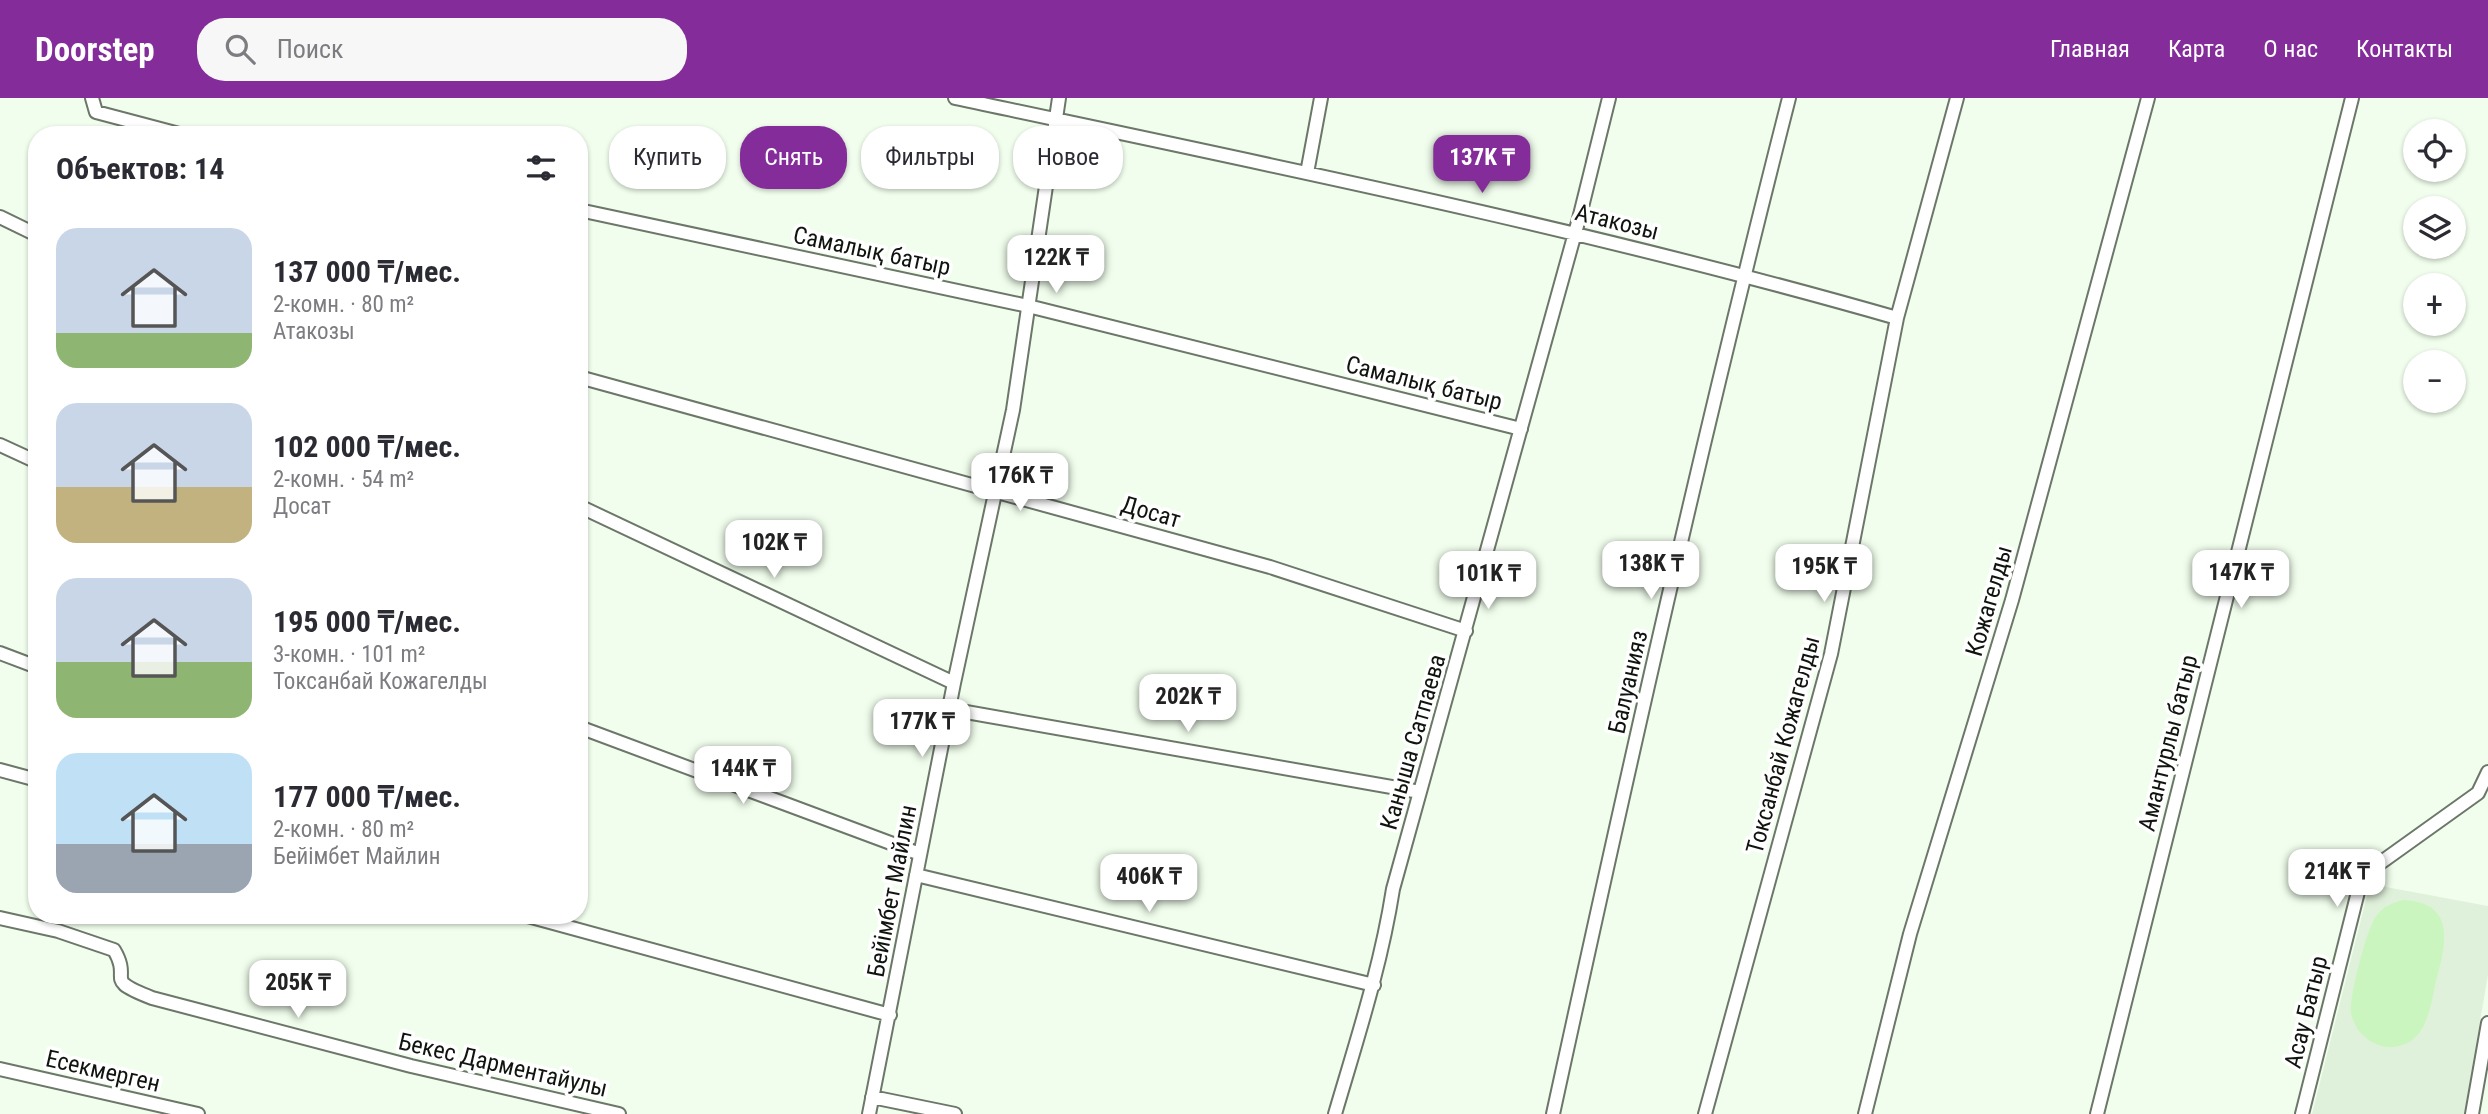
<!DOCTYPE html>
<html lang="ru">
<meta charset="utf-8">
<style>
:root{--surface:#fff;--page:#f7f7f7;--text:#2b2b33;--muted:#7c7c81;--accent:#832c9a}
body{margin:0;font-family:"Roboto Condensed",sans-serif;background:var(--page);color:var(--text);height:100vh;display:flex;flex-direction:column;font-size:26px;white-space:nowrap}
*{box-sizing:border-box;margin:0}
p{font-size:23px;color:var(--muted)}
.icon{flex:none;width:38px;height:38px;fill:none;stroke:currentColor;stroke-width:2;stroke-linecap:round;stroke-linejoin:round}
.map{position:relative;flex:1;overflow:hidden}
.details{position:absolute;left:28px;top:28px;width:560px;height:798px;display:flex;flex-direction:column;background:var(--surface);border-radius:28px;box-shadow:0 2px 5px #0004}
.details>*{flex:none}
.banner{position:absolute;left:609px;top:28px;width:665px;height:63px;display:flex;gap:14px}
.controls{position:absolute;left:2403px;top:21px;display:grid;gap:14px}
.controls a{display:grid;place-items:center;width:63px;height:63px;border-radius:50%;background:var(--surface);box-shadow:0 2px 5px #0004;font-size:35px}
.price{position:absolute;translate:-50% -60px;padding:0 16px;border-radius:14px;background:#fff;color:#222;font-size:23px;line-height:46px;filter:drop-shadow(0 2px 4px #0008)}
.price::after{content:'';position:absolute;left:50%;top:42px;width:21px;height:16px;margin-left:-10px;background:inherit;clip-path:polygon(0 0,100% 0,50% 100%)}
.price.on{background:var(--accent);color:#fff}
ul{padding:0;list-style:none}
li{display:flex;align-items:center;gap:21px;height:175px;padding:0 28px}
li span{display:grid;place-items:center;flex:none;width:196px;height:140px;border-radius:21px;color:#555}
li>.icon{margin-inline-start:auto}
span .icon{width:84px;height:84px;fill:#fffc;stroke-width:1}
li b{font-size:30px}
h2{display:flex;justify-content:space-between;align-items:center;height:84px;padding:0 28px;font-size:30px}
.tag{padding:0 24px;border-radius:28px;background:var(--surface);box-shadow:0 2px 5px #0004;font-size:24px;line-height:63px}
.tag.on{background:var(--accent);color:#fff}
header{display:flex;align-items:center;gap:42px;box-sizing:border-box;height:98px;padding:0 35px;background:var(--accent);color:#fff}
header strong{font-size:33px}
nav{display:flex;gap:38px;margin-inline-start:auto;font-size:24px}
.search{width:490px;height:63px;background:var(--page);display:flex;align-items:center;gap:18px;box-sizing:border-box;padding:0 24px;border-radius:28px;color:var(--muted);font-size:26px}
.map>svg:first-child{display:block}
.built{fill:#e0f1db}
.green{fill:#cbf5bf}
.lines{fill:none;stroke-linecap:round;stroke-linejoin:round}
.minor-casing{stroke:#6c7769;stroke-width:16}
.minor{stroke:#fff;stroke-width:12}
.labels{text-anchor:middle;stroke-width:7;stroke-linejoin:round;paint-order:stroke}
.street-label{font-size:24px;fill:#10140f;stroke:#fff}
</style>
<header>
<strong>Doorstep</strong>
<div class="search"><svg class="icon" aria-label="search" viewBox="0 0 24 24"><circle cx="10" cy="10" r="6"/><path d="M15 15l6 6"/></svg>Поиск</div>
<nav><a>Главная</a><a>Карта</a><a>О нас</a><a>Контакты</a></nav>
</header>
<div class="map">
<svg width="2488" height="1016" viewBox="0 0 2488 1016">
<rect width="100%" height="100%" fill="#f1feed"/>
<path class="built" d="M2370 786 2488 808V877L2464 1016H2312Z"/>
<path class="green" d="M2404 802C2458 805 2445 849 2436 883 2430 910 2427 946 2393 949 2382 950 2371 945 2364 938 2357 932 2353 924 2351 915 2349 900 2367 828 2377 817 2384 808 2394 804 2404 802Z"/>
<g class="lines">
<defs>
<path id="minor" d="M92 0 96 14 183 37
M955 0C1270 67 1587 131 1897 220
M1307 75 1321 0
M579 112 1028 208 1521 331
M0 119 37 137
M579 279 1270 469 1466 533
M0 347 37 364
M579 408 954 585
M0 555 37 569
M949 611 1420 694
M579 629 920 756
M0 672 37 682
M916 777 1374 887
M524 817 890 917
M0 820 58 833 114 852C133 884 101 880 152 900L411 968 619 1016
M0 971 198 1016
M872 999 955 1016
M869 1016 954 585 1013 312 1059 0
M1335 1016C1357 941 1381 868 1393 791L1580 117 1609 0
M1553 1016C1627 676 1703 337 1789 0
M1705 1016 1831 556 1897 220 1957 0
M1865 1016 1910 836 2012 502 2148 0
M2097 1016 2352 0
M2302 1016 2362 778 2478 695 2488 674
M2472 1016 2488 925"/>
</defs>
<use href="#minor" class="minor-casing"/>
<use href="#minor" class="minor"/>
</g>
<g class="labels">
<g class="street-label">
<text transform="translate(1617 124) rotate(14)" y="8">Атакозы</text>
<text transform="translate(872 153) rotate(12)" y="8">Самалық батыр</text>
<text transform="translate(1424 285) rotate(14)" y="8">Самалық батыр</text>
<text transform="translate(1151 414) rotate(16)" y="8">Досат</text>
<text transform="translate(1989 503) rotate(-74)" y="8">Кожагелды</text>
<text transform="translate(1628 584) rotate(-77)" y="8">Балуанияз</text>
<text transform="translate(1413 644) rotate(-74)" y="8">Каныша Сатпаева</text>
<text transform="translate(2168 645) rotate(-76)" y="8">Амантурлы батыр</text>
<text transform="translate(1783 647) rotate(-75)" y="8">Токсанбай Кожагелды</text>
<text transform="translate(892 793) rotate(-79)" y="8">Бейімбет Майлин</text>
<text transform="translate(2306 914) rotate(-76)" y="8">Асау Батыр</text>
<text transform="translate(503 967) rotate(13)" y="8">Бекес Дарментайулы</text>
<text transform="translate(103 973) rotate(13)" y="8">Eсекмерген</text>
</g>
</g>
</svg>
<div class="controls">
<a><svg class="icon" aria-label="locate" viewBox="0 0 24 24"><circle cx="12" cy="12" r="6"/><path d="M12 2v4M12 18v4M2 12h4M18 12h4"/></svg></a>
<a><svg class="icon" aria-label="layers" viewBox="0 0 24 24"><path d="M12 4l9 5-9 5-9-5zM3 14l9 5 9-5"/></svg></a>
<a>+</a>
<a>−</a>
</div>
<b class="price on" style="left:1482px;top:97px">137K ₸</b>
<b class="price" style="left:1056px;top:197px">122K ₸</b>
<b class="price" style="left:1020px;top:415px">176K ₸</b>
<b class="price" style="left:774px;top:482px">102K ₸</b>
<b class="price" style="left:1651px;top:503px">138K ₸</b>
<b class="price" style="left:1824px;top:506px">195K ₸</b>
<b class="price" style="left:2241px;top:512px">147K ₸</b>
<b class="price" style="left:1488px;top:513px">101K ₸</b>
<b class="price" style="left:1188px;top:636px">202K ₸</b>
<b class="price" style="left:922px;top:661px">177K ₸</b>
<b class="price" style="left:743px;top:708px">144K ₸</b>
<b class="price" style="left:2337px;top:811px">214K ₸</b>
<b class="price" style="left:1149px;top:816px">406K ₸</b>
<b class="price" style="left:298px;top:922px">205K ₸</b>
<div class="banner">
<a class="tag">Купить</a>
<a class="tag on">Снять</a>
<a class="tag">Фильтры</a>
<a class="tag">Новое</a>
</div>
<section class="details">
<h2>Объектов: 14<svg class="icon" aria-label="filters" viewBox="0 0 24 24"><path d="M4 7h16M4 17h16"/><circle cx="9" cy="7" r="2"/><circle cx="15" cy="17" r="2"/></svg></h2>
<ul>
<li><span style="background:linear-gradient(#c9d6e8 75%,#8fb573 0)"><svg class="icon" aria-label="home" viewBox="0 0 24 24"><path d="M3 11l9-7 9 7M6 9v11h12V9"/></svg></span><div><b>137 000 ₸/мес.</b><p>2-комн. · 80 m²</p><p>Атакозы</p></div></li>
<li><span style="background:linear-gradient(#c9d6e8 60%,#c2b280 0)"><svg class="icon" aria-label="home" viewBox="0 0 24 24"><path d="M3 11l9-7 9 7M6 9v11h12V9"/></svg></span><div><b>102 000 ₸/мес.</b><p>2-комн. · 54 m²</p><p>Досат</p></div></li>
<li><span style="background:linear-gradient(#c9d6e8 60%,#8fb573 0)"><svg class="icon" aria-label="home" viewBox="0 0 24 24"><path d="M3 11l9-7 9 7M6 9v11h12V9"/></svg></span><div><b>195 000 ₸/мес.</b><p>3-комн. · 101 m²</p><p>Токсанбай Кожагелды</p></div></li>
<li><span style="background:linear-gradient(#bfe0f5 65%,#9aa5b1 0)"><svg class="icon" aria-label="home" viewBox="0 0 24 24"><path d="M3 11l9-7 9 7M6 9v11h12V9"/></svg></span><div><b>177 000 ₸/мес.</b><p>2-комн. · 80 m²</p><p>Бейімбет Майлин</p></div></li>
</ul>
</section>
</div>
